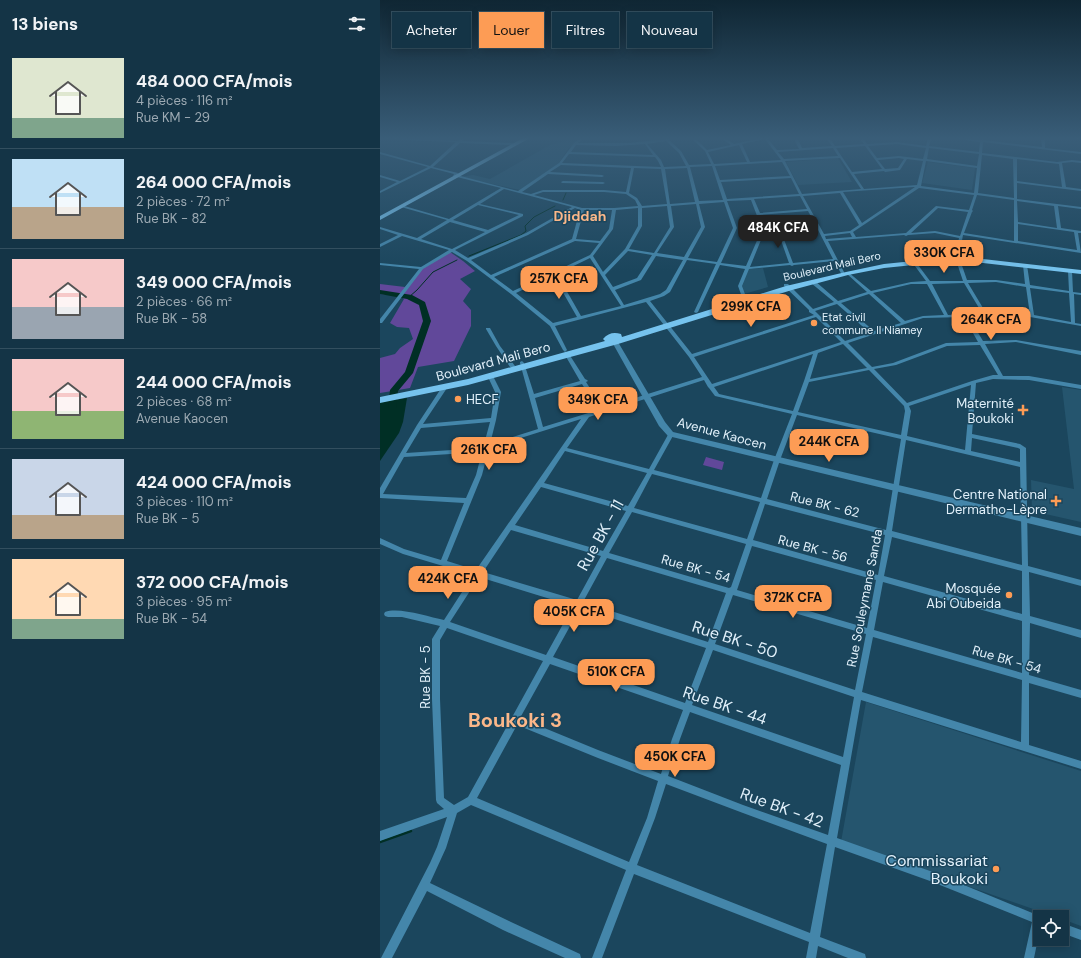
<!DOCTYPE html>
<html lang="fr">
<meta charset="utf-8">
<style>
:root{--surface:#143446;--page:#213f51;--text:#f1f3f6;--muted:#9daab3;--line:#334f5f;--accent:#fd9c55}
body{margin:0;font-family:"DM Sans",sans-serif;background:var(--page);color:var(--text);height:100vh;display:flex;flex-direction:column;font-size:15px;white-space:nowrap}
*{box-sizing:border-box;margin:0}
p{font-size:13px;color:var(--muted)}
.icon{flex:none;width:22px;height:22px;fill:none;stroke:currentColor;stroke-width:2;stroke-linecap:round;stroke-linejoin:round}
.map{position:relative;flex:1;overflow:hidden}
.side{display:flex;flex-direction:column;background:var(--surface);width:380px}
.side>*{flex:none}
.top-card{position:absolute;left:12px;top:12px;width:380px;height:36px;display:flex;gap:8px}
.tools{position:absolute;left:653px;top:910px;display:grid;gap:8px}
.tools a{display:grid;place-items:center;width:36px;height:36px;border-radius:0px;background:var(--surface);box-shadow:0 2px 10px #0003,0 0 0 1px var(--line);font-size:20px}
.price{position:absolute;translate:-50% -34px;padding:0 9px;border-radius:8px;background:var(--accent);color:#111;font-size:13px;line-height:26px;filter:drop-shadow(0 1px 2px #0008)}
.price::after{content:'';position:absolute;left:50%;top:24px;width:12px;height:9px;margin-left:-6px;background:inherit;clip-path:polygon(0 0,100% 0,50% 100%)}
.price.selected{background:#222;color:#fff}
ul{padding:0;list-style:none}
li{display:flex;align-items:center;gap:12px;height:100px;padding:0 12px}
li+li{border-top:1px solid var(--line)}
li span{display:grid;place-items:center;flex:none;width:112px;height:80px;border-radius:0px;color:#555}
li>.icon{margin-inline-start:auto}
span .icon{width:48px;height:48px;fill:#fffc;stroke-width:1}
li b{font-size:17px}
h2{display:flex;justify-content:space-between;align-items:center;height:48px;padding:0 12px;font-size:17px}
.chip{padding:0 14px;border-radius:0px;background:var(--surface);box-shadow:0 2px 10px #0003,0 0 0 1px var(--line);font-size:14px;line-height:36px}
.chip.selected{background:var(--accent);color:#111}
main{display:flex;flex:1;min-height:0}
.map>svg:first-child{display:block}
.built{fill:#25556e}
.green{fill:#61489a}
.water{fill:#002f25}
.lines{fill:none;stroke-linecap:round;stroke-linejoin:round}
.stream-far1{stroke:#002f25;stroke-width:1}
.stream{stroke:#002f25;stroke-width:2.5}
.river{fill:#002f25;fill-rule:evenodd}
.minor{fill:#4486aa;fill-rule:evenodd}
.tertiary{fill:#4486aa;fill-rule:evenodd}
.primary{fill:#76c3ee;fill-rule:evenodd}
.poi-dot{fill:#fd9c55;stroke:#1b465d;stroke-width:1.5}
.labels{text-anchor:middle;stroke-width:3;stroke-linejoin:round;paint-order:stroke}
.far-street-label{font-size:11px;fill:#e2f1fb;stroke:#1b465d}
.far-poi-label{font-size:11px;fill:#e2f1fb;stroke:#1b465d;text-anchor:start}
.street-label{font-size:13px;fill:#e2f1fb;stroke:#1b465d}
.poi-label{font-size:13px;fill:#e2f1fb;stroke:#1b465d;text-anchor:end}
.far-district-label{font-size:14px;font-weight:bold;fill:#fbb789;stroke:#1b465d}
.near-street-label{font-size:16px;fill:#e2f1fb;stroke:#1b465d}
.near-poi-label{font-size:16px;fill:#e2f1fb;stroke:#1b465d;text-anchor:end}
.near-district-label{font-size:20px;font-weight:bold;fill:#fbb789;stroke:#1b465d}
</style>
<main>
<section class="side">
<h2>13 biens<svg class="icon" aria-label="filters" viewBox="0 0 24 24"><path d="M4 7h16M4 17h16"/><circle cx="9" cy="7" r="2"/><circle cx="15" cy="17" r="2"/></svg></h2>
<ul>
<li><span style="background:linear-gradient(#dfe7d0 75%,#7fa58c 0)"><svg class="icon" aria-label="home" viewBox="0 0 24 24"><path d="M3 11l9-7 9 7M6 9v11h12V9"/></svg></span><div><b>484 000 CFA/mois</b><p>4 pièces · 116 m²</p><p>Rue KM - 29</p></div></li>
<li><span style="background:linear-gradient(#bfe0f5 60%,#b9a48a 0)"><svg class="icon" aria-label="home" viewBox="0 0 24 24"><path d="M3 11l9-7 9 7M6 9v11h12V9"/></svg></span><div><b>264 000 CFA/mois</b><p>2 pièces · 72 m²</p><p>Rue BK - 82</p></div></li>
<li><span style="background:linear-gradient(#f6c9c9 60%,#9aa5b1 0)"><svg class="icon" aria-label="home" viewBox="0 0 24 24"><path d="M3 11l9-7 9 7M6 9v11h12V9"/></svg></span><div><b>349 000 CFA/mois</b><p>2 pièces · 66 m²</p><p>Rue BK - 58</p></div></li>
<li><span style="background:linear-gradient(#f6c9c9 65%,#8fb573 0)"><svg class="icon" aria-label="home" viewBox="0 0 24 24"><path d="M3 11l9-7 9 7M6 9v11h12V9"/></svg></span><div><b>244 000 CFA/mois</b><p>2 pièces · 68 m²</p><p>Avenue Kaocen</p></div></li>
<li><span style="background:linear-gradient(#c9d6e8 70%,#b9a48a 0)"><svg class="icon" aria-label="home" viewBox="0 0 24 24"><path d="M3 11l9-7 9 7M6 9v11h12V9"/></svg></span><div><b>424 000 CFA/mois</b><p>3 pièces · 110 m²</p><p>Rue BK - 5</p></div></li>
<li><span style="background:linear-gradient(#ffd9b3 75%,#7fa58c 0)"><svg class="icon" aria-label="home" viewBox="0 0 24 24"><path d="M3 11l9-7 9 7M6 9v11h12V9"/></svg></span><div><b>372 000 CFA/mois</b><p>3 pièces · 95 m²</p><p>Rue BK - 54</p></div></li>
</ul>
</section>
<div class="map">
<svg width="701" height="958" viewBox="0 0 701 958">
<rect width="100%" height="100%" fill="#1b465d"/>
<path class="built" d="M187 141 195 142 194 144 188 149 178 164 140 190 80 177 93 175 110 179 170 145Z
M458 158 472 182 418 185 406 162Z
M548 162 595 168 592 190 542 183Z
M383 268 388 287 364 294 360 286 368 269Z
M682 387 701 390V522L652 511 651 480 694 489Z
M486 702 701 771V926L682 919V917H676L461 842Z"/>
<path class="green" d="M70 252 83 261 95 271 80 279 91 289 83 301 91 310V326L74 361 38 367 30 388 0 393V358L15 354 20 348 33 339 29 328 17 327 10 323 24 299 20 296 0 294V284L25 287 40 270Z
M326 457 344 462 342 470 323 465Z"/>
<path class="water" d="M27 398 23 422 19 433 0 461V402Z"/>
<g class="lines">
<path class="stream-far1" d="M183 200 186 193
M89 256 141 235 146 231 145 226 154 217 175 206
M29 297 37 290 53 272 77 260"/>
<path class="stream" d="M0 842 31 831"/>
<path class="river" d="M0 290 32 295 45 302 51 321 33 373 18 391 16 408 12 411 8 408 10 390 25 372 43 321 39 305 27 299 0 294Z"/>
<path class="minor" d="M0 137 78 141 82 137H86L82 141 133 143 132 145 80 143 53 167 78 173 77 175 138 191 179 163 194 143 202 137H206L198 143H249L305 137 289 140 301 151 309 165 331 164 325 151 310 137H314L327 150 351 145 339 137H343L354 144 386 137H393L388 139 397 150 419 149 413 137H417L422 148 452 146 445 137H449L455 146 484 144 478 137H482L487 144 517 142 546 146 548 137H552L549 146 599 152 600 142 564 137H574L600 140V137H604L603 140 662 147 661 137H665V148L701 152V154L603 142 602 153 677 162 692 160 701 161V163L692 162 682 163 686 187 701 189V191L637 183V199L701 207V209L678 206 681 228 701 231V233H698L701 253 583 235 579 257 587 280H616L645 284 643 265 645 264 647 265 650 285 689 291 688 271 690 270 692 271 693 292 701 293V295L694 294 695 323 701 324V326L633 314 588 316 603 341 636 340 701 351V355L636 342 605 344 623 376H649L701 385V389L649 380 613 379 596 383 592 434 640 444 646 448 648 566 701 580V586L649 572 650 616 701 630V638L650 623 649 675 701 690V698L649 683V745L701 761V769L481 700 457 838 550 871 662 917H660V929L654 958H644L652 922 550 881 455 847 440 937 485 954 486 958H468L438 946 436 958H426L429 942 254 874 222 958H212L246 870 91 805 77 813 66 848 50 883 131 922 200 954 201 958H185L123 930 47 891 12 958H1L50 863 57 847 67 817 0 841V831L64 809 57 803 56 800 52 699V639L60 626 22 617H8L5 616 4 614 5 612C20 607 48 617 64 620L93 575 23 554 0 544V538L24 549 61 560 84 503 0 498V488L37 425 62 387H66L67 388 43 424 111 418 115 392 108 377 111 375 113 376 121 392 116 420 110 444 158 429 140 363V362L142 361 144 363 154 394 200 381 185 355V354H189L205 379 207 380 208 381 206 382 223 408 322 377 309 357 266 302 175 326 187 350 185 352 183 350 170 326 131 294 87 261 72 252 43 269 2 323H0V319L39 269 0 265V263L41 267 69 250 22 236 0 247V244L18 235 0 229V227L37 238 67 220 21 207V205L69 219 121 188 73 176 74 174 51 168 0 193V191L17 182 0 177V175L20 181 48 167 0 154V152L50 166 76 142 0 139ZM385 139 401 160 370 162 362 144ZM286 141 299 153 306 166 284 167 281 160 267 144ZM265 144 273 155 191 152 196 145 236 146ZM517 144 546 148 543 159 519 156 497 158 488 146ZM359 145 367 162 334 164 328 152ZM485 146 502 169 472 172 456 148ZM453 148 458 156 404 159 398 152ZM549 148 599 154 597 166 547 159ZM189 154 275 157 278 161 281 167 182 163ZM602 155 633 159 634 198 598 193ZM460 158 481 189 422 194 405 161ZM519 158 524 159 518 168 505 169 498 160ZM527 159 543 161 537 185 484 189 474 174 504 171 505 172 520 170ZM637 159 679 164 682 187 637 181ZM546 161 597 168 594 193 541 186ZM402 162 410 176 340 180 335 166ZM181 165 251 168 246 192 224 190H163L151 194 142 192 168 174 222 177 224 176 222 175 170 172ZM332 166 343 200 319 201 310 167ZM254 168 281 169 287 204 262 206 257 198 249 193ZM307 168 315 202 290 204 285 169ZM411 178 419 194 347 199 341 182ZM535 187 482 223 463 192 534 187ZM539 188 594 195 589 210 556 206 526 233 476 237 473 232ZM124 189 192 207 146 233 88 258 75 250 143 216V214L100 204ZM163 192H224L246 194 255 200 258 206 234 208H202L154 195ZM460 193 479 225 470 231 444 234 423 196ZM597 195 634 200V241L584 233 592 212 593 211 592 210ZM420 196 427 209 380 213 374 199ZM371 200 382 229 366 266 341 263 357 228 347 201ZM637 201 674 206 677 228 638 222ZM344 202 353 228 337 262 308 258 325 227 319 204ZM316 204 321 227 304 257 277 253 294 227 291 206ZM98 205 139 215 108 230 73 220ZM287 206 290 227 274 253 249 249 262 226V208ZM195 208 200 210 192 239 111 275 91 260 148 235ZM258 208V226L245 249 223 272 213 256 233 229 236 210ZM558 208 588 212 580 236 555 231 531 233ZM204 210H232L229 229 220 241 196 239ZM428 211 435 224 385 228 380 215ZM70 222 105 232 72 249 41 239ZM638 224 694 232 697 250 638 241ZM436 226 453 259 413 263 400 229ZM397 229 409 263 370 267 385 230ZM470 233 472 237 446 239 445 236ZM555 233 579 238 575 257 583 281H550L535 261H534L532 262 546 281 531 282 491 291 468 272 466 273 467 274 487 292 458 301 435 281H431V283L454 302 433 309 408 284H404V286L429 310V312L434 315 312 354 270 301 284 296 290 292 307 260 336 264 314 312 316 313 318 312 340 265 365 269 358 286 362 297 364 298 366 297 362 286 369 269 410 265 412 266 414 265 454 261 462 275H464L465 274 448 241 524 235 526 236 528 235ZM195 241 219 243 210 255 133 291 114 277ZM248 251 272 255 257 278 233 287 225 275ZM276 256 303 260 286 290 280 294 244 305 235 290 261 280ZM210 258 241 306 201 316 177 274ZM173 275 197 317 173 323 136 293ZM616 282 646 287 650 315 633 312 606 313 588 283ZM584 283 602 313 568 315 552 284ZM531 284H547L564 315 543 316 525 321 493 293ZM650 288 689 293 691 322 654 315ZM489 294 521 323 494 331 461 303ZM457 304 490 333 465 341 435 311ZM436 317 461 342 332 384 314 357ZM584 317 598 342 566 343 513 363 492 367 468 343 543 318ZM463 344 487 368 430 379 438 353ZM600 345 618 375H613L592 381 527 403 494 369 516 365 567 346ZM433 354 424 381 413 411 339 394 334 387ZM489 370 524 406 525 411 521 435 418 412 429 382ZM324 380 328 387 329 388 335 396 412 414 394 460 381 498 274 470 294 434 291 432 289 433 269 469 187 448 209 417ZM202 384 218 410 163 427 155 398ZM591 385 585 450 527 436 531 411 529 406ZM417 415 521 439 506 530 387 499 400 460ZM201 419 96 570 67 561 102 475 109 448ZM110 422 103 448 26 453 41 428ZM592 438 638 448 640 449V462L591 451ZM526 440 640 467 642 565 512 531ZM185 451 267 473 248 506 164 483ZM102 452 96 475 86 498 3 494 24 457ZM272 474 380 502 367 539 254 508ZM161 487 246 511 223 551 135 525ZM385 504 505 535 498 575 373 540ZM252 512 366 544 351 587 349 588 229 553ZM131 530 221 556 197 600 103 572ZM512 537 642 571V614L504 576ZM372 546 496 580 487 628 357 590ZM227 558 346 593 328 642 203 602ZM99 577 193 606 166 655 70 622ZM503 582 642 621V673L494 630ZM353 595 486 634 475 690 335 644ZM200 608 326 648 305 703 173 657ZM67 628 163 661 88 797 74 805 64 798 60 699V640ZM493 637 642 680 641 742 482 692ZM333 650 474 697 463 757 312 705ZM170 664 303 710 292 739 281 774 218 750 140 718ZM310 712 461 765 448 835 363 805 288 776 300 739ZM137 725 218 758 278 781 267 818 249 862 97 798ZM286 784 363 813 447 844 430 933 257 865 275 818Z
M183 181 223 182 225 183 223 184 182 183 181 182Z
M106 328H110L120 346 135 366 134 367H130L116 346 106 329Z
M682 923 701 930V940L682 933Z"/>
<path class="tertiary" d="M684 137 701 138V140L686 138Z
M235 340 238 342 285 422 293 432 701 528V536L288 436 279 426 232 342Z"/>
<path class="primary" d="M145 137H152L0 220V216Z
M553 259H603L701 270V274L603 263H553L504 268 468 275 412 290 238 344 88 385 0 403V397L88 379 225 341 223 339C228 333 234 332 241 334L242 337 406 286 466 272 504 264Z"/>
</g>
<linearGradient id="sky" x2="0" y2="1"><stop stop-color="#0f2633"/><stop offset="0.51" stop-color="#395d78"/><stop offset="1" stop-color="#395d78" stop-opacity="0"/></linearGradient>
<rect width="701" height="271" fill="url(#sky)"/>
<g class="poi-dot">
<circle cx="434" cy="323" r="4"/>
<circle cx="78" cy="399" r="4"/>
<path d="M641 404h4v4h4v4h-4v4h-4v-4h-4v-4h4z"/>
<path d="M674 495h4v4h4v4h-4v4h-4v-4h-4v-4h4z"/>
<circle cx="629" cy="595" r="4"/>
<circle cx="616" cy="869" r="4"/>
</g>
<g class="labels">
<g class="far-street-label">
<text transform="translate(452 266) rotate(-13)" y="4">Boulevard Mali Bero</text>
</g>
<g class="far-poi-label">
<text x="442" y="321">Etat civil<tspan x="442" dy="13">commune II Niamey</tspan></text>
</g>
<g class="street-label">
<text transform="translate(113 361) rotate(-15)" y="5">Boulevard Mali Bero</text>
<text transform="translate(342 433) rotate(15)" y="5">Avenue Kaocen</text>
<text transform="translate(445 504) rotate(14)" y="5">Rue BK - 62</text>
<text transform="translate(433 548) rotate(15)" y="5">Rue BK - 56</text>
<text transform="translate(316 568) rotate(16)" y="5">Rue BK - 54</text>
<text transform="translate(484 598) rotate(-79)" y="5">Rue Souleymane Sanda</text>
<text transform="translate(627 659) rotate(16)" y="5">Rue BK - 54</text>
<text transform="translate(45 677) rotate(-90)" y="5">Rue BK - 5</text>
</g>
<g class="poi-label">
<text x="86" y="404" text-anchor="start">HECF</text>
<text x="634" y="408">Maternité<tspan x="634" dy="15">Boukoki</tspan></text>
<text x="667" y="499">Centre National<tspan x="667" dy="15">Dermatho-Lèpre</tspan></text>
<text x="621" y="593">Mosquée<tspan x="621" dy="15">Abi Oubeida</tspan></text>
</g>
<g class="far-district-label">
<text x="200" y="221">Djiddah</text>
</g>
<g class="near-street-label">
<text transform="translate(220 535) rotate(-61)" y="6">Rue BK - 11</text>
<text transform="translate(355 639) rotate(18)" y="6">Rue BK - 50</text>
<text transform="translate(345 705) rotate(19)" y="6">Rue BK - 44</text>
<text transform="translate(402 807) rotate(20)" y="6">Rue BK - 42</text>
</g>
<g class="near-poi-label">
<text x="608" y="866">Commissariat<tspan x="608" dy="18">Boukoki</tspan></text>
</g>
<g class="near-district-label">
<text x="135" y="727">Boukoki 3</text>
</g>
</g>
</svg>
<div class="tools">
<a><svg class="icon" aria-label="locate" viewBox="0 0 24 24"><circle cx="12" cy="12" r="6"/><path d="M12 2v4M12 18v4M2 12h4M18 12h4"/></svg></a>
</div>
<b class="price selected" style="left:398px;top:249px">484K CFA</b>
<b class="price" style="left:564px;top:274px">330K CFA</b>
<b class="price" style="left:179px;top:300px">257K CFA</b>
<b class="price" style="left:371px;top:328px">299K CFA</b>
<b class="price" style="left:611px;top:341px">264K CFA</b>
<b class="price" style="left:218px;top:421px">349K CFA</b>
<b class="price" style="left:449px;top:463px">244K CFA</b>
<b class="price" style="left:109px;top:471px">261K CFA</b>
<b class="price" style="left:68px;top:600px">424K CFA</b>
<b class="price" style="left:413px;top:619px">372K CFA</b>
<b class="price" style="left:194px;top:633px">405K CFA</b>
<b class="price" style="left:236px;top:693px">510K CFA</b>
<b class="price" style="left:295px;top:778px">450K CFA</b>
<div class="top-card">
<a class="chip">Acheter</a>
<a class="chip selected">Louer</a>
<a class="chip">Filtres</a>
<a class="chip">Nouveau</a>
</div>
</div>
</main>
